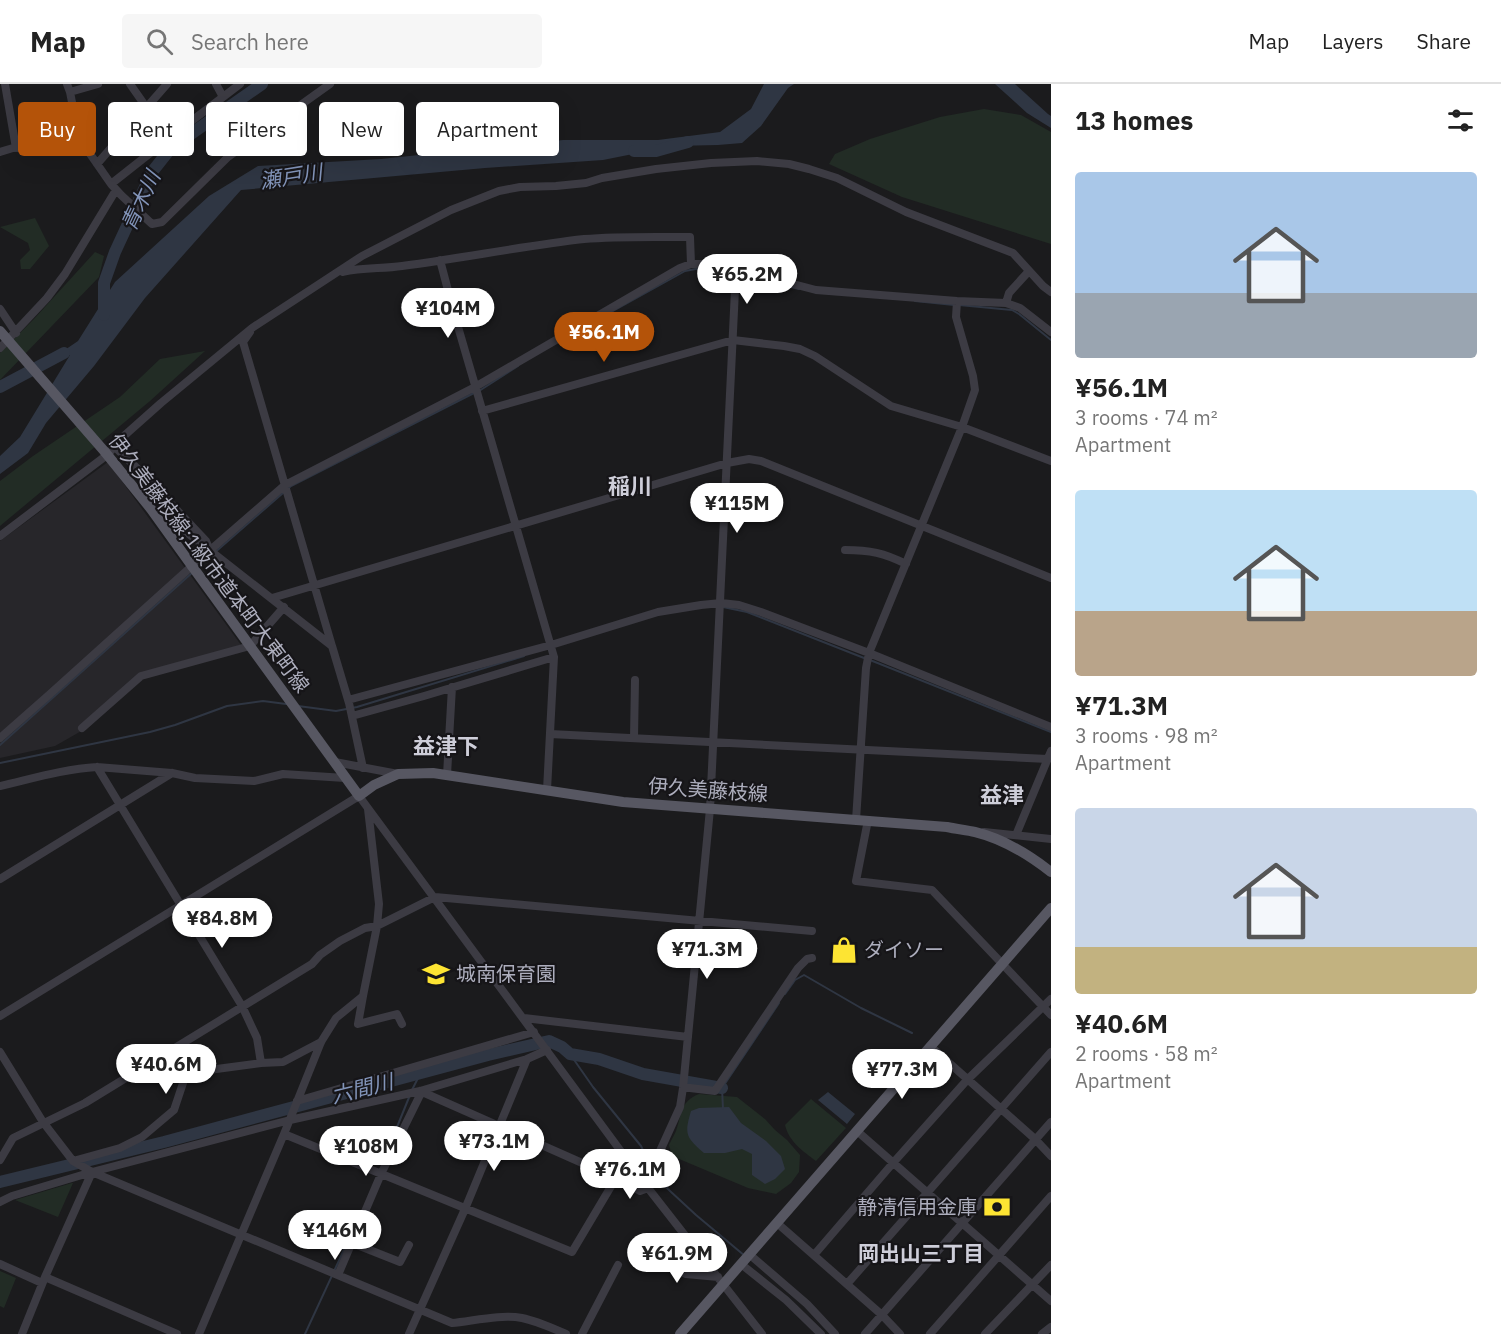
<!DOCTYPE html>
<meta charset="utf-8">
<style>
:root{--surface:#fff;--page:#f6f6f6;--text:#222;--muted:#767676;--line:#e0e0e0;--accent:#b45309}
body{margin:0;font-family:"IBM Plex Sans","Noto Sans JP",sans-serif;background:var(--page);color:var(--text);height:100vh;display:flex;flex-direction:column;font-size:22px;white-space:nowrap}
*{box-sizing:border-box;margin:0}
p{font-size:20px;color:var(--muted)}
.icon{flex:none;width:33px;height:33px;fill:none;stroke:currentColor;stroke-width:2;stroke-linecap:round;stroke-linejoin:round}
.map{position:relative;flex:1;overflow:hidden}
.side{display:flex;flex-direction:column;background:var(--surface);width:450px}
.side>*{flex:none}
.banner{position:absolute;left:18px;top:18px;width:570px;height:54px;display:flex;gap:12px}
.price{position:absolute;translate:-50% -51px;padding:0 14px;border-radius:21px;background:#fff;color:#222;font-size:20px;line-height:39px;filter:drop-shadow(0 2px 3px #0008)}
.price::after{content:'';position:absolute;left:50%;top:36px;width:18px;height:14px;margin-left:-9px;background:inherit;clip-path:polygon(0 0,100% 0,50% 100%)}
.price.active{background:var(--accent);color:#fff}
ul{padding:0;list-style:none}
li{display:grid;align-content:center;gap:12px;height:318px;padding:0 24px}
li span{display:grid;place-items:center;height:186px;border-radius:6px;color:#555}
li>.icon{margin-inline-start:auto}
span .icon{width:108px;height:108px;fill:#fffc;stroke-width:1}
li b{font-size:26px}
h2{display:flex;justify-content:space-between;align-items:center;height:72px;padding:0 24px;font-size:26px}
.chip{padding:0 21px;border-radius:6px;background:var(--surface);box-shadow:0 6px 24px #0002;font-size:21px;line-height:54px}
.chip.active{background:var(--accent);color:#fff}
header{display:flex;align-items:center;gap:36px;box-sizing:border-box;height:84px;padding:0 30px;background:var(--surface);border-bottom:2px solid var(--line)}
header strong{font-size:28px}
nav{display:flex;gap:33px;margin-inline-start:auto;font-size:21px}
.search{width:420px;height:54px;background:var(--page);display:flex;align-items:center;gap:15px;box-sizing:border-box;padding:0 21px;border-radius:6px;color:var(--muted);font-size:22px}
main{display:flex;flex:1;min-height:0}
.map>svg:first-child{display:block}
.built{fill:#27262a}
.green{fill:#222c25}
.water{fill:#2f3643}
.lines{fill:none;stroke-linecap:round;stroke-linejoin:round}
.stream{stroke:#2f3643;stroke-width:2}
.river{stroke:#2f3643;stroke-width:12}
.minor{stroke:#3c3b43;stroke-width:8}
.major{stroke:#575762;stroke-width:10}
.major-bridge{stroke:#575762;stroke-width:10}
.labels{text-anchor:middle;stroke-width:4.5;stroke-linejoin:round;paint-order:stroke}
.street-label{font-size:20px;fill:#adaebd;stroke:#161518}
.poi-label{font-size:20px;fill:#adaebd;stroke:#161518;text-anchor:start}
.water-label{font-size:21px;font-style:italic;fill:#8294b9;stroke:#161518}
.neighbourhood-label{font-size:21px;font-weight:bold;fill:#ceced9;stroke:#161518}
.quarter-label{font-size:22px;font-weight:bold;fill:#ceced9;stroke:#161518}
</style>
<header>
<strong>Map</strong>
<div class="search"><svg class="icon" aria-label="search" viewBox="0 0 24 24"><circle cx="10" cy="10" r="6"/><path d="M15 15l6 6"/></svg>Search here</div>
<nav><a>Map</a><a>Layers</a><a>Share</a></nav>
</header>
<main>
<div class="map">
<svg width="1051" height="1250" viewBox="0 0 1051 1250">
<rect width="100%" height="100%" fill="#1b1b1d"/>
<path class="built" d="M108 378 241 561 141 592 90 642 55 662 0 674V457Z"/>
<path class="green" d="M984 25 1021 31 1051 48V160L902 113 829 80 835 70 870 55 940 33Z
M35 134 49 162 30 185H21L20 176 30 166 28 159 0 143Z
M95 168 104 172 99 193 0 296V269L34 235Z
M205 267 150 317 0 442V397L33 372 120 313 160 275Z
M699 1010 737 1013 765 1035 775 1046 787 1056 800 1071 799 1088 791 1099 776 1110 748 1104 672 1072 669 1061C671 1056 674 1052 676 1047 682 1031 679 1018 699 1010Z
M811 1015 846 1044 816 1077C803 1067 789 1058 785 1041Z
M73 1099 58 1133 15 1116 72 1099Z
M0 1187 16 1194 4 1224 0 1222Z"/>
<path class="water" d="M764 0H794L788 4 761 42 742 59 718 61 673 62 603 76 485 84 241 106 145 214 94 282 46 339 28 369 0 390V372L20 353 70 271 53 280 50 276 78 257 115 198 209 112 258 82 381 75 563 56H658L720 48 751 25Z
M995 0H1015L1048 30 1051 32V44L1027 29Z
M828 1008 855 1030 847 1040 818 1016Z
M729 1023 741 1039 766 1057 781 1072 785 1085 775 1095 765 1100 752 1091V1070L742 1065 725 1069H704C686 1053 684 1051 691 1027L699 1024Z"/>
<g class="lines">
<path class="stream" d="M915 217 954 221
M959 221 1012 226 1019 230 1051 256
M613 227 685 187 701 184 714 185 799 205
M479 307 518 282
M197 484 291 402 474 309
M723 523 747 528 864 574
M870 576 1051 648
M298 622 336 627 357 623 524 572
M0 661 193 488
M0 679 150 648 175 641 227 622 263 617 286 620
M785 910 795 896 804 891 861 924 912 949
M570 970 593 1003 641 1062 649 1079
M412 1006 420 990
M723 1025 722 1004 779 919
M384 1075 410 1011
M651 1084 656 1094 696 1131 745 1172
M305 1250 348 1157"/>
<path class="river" d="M634 67H656L688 58
M104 231V199L115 168 152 88 171 64 262 0
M0 303 64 269
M0 1098 164 1058 488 971 549 957 562 963 570 970 599 975 643 990 722 1004"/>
<path class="minor" d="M5 0 16 64
M67 0 70 8 79 54 111 100 121 111 152 140 162 138 228 73 330 0
M130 0 163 47 175 43 181 45
M216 0 223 13
M70 8 98 0
M0 68 13 64 45 63 62 56 79 54
M97 80 167 0
M111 100 168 55 240 0
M440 176 454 229 554 573 547 706
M343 188C362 183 383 185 402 182 463 174 523 162 584 155 619 152 654 153 690 153L691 180H717L816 206 957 217 1006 219 1020 224 1051 248
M1006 219 1009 209 1029 187
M0 225 16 249
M250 248 243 258 332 562
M0 264 47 214 65 190 116 106
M482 327 733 256 784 262 800 265 815 272 891 322 962 343 1051 377
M115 363 143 390 206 457 208 462
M164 444 174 441 180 443 332 562 349 619 363 684
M0 452 107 371 125 351 161 319 252 244 362 172 451 126 499 107 520 103 556 102 586 99 602 94 656 85 711 79 757 77 789 80 809 85 837 94 906 128 1013 169 1043 202 1051 208
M845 466C870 466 884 469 906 480
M272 514 727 379 749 375 761 377 1051 494
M348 616 551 561 658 528 701 521 721 519 739 521 761 528 869 569 1051 643
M352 632 424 612 554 573
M82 644 141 592 250 562 284 523
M550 650 1048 675
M0 654 50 610 192 482 285 401 475 303 680 184 691 180
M634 654 635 596
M335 678 398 690
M97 683 242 922 257 954 261 979
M447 691 452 603
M0 702C31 695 64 685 97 683L172 689 195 694 254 697 283 690 345 694
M856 736 866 584 869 569 962 343 975 306 973 292 956 233 957 217
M868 736 856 797 932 806 1051 931
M984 748 1051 755
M1016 751 1051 667
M0 795 172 689
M363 912 358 940 397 930 402 940
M0 932 359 712 648 1104 762 1250
M524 934 688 953
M930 962 1035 1055 1051 1072
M0 968 43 1038 73 1077 92 1088 452 1239C473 1237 501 1230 522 1234 537 1237 552 1244 566 1250
M683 1004H690L715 1007 798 884 807 875 812 874
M420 1007 616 1094 640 1107 648 1104
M297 1017 534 948
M857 1047 1051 1217
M284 1050 572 1168 616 1094
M0 1076 13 1054 85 1019 312 880 320 871 340 857 365 844 377 842 435 813 812 847
M73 1077 120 1064 142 1053 174 1026 184 996 194 988 261 979 283 978 321 958
M637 1089 655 1078 680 1023 683 1004 710 725 736 185
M0 1118 12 1112 92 1088 290 1036 420 1007 527 975 547 966
M777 1139 882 1231 900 1250
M352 1159 400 1178 409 1161
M749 1170 807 1220 835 1250
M814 1171 893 1079 967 996 1051 915
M645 1172 686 1190 718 1193
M0 1180 42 1199
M741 1180 786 1216 821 1250
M338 1191 381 1090 422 1007
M45 1193 177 1250
M847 1200 1051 968
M22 1250 45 1193 92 1088
M199 1250 284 1050 321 958 336 934 363 912 377 842 379 820 368 725
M409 1250 465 1125 527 975
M582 1250 618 1181
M865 1250 1051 1038
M930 1250 1051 1112
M985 1250 1051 1181
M1042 1250 1051 1243"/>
<path class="major" d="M0 247 105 368
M192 482 359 712 374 701 398 690 433 689 623 718 947 743C956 745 966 746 975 748 1004 755 1028 770 1051 788
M680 1250 1051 824"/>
<path class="major-bridge" d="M105 368 151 425 192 482"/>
</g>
<defs>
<symbol id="shop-bare" viewBox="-9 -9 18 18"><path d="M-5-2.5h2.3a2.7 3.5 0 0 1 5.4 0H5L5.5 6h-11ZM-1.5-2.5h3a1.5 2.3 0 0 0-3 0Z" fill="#fde433" stroke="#161518" stroke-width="2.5" paint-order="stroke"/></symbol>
<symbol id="school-bare" viewBox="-9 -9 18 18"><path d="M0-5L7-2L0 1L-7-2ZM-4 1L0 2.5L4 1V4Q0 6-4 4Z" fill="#fde433" stroke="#161518" stroke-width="2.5" paint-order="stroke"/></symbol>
<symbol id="bank-bare" viewBox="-9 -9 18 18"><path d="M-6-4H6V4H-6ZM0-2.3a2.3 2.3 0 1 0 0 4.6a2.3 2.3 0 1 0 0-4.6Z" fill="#fde433" stroke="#161518" stroke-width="2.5" paint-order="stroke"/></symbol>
</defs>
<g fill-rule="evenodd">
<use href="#shop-bare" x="825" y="847" width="38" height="38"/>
<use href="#school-bare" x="417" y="871" width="38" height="38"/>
<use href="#bank-bare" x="978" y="1104" width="38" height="38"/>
</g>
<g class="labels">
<g class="street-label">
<text transform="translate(209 479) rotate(53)" y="7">伊久美藤枝線;1級市道本町大東町線</text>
<text transform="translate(708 706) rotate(4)" y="7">伊久美藤枝線</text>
</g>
<g class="poi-label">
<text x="864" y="873">ダイソー</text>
<text x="456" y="897">城南保育園</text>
<text x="977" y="1130" text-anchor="end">静清信用金庫</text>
</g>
<g class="water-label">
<text transform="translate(291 93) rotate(-9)" y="7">瀬戸川</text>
<text transform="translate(141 117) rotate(-65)" y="7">青木川</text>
<text transform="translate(362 1005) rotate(-14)" y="7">六間川</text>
</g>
<g class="neighbourhood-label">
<text x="921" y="1177">岡出山三丁目</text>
</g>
<g class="quarter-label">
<text x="630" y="410">稲川</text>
<text x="446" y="670">益津下</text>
<text x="1002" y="719">益津</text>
</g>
</g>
</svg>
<b class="price" style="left:747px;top:221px">¥65.2M</b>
<b class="price" style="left:448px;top:255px">¥104M</b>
<b class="price active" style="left:604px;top:279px">¥56.1M</b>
<b class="price" style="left:737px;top:450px">¥115M</b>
<b class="price" style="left:222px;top:865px">¥84.8M</b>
<b class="price" style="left:707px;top:896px">¥71.3M</b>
<b class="price" style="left:166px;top:1011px">¥40.6M</b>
<b class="price" style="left:902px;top:1016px">¥77.3M</b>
<b class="price" style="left:494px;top:1088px">¥73.1M</b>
<b class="price" style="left:366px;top:1093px">¥108M</b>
<b class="price" style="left:630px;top:1116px">¥76.1M</b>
<b class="price" style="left:335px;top:1177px">¥146M</b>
<b class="price" style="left:677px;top:1200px">¥61.9M</b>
<div class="banner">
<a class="chip active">Buy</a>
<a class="chip">Rent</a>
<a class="chip">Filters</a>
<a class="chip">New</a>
<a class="chip">Apartment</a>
</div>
</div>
<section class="side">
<h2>13 homes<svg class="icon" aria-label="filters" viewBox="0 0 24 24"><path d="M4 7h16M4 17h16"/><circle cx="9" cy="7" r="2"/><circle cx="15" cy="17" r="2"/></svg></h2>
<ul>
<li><span style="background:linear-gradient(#a9c7e8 65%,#9aa5b1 0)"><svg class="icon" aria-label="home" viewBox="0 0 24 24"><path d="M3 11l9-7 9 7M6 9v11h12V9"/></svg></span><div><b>¥56.1M</b><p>3 rooms · 74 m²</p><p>Apartment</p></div></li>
<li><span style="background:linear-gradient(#bfe0f5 65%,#b9a48a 0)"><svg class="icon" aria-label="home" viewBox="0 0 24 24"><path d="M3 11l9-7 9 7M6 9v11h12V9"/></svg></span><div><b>¥71.3M</b><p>3 rooms · 98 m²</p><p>Apartment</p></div></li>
<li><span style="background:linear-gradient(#c9d6e8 75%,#c2b280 0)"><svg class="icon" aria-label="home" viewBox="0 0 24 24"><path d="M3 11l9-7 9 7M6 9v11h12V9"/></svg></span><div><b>¥40.6M</b><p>2 rooms · 58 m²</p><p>Apartment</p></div></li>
</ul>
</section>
</main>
